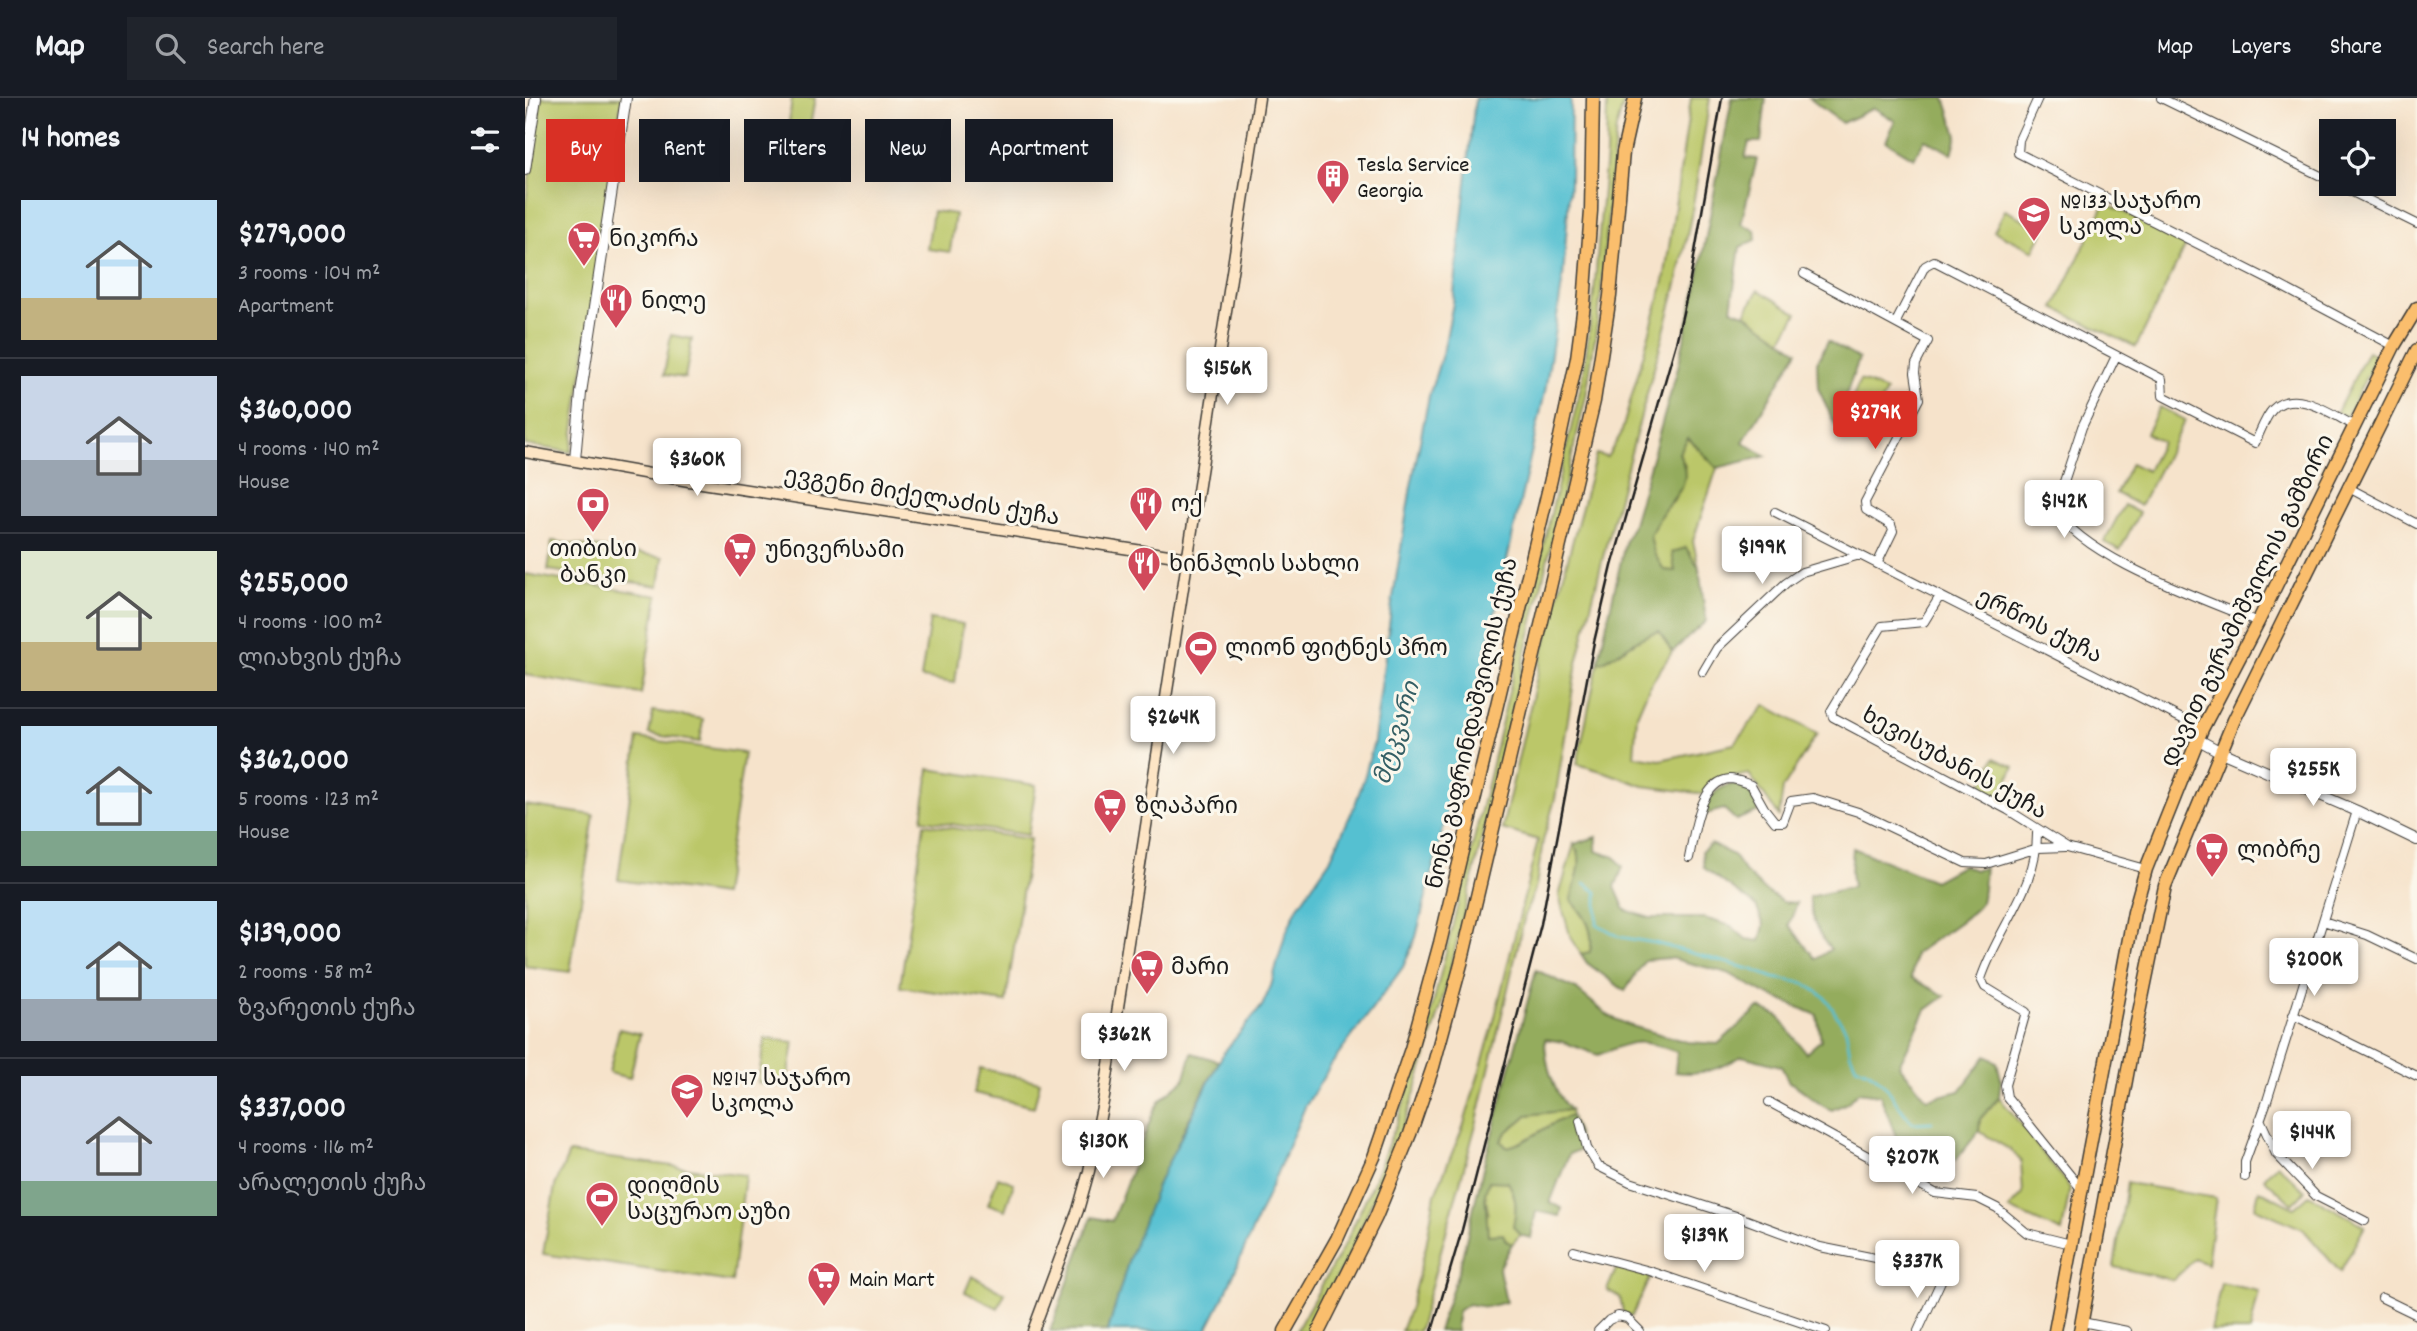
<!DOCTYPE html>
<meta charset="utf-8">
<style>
:root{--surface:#171b24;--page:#20242c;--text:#f1f3f6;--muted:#9ea1a6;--line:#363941;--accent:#d93025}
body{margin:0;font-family:Dekko,"Noto Sans Georgian",sans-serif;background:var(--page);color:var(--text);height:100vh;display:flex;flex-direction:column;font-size:26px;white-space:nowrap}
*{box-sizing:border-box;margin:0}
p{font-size:23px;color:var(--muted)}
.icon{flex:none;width:38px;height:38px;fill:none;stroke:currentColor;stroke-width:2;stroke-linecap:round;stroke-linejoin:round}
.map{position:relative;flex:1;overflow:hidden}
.panel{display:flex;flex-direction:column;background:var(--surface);width:525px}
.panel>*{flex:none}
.guide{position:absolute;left:21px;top:21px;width:665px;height:63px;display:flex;gap:14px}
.buttons{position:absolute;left:1794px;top:21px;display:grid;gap:14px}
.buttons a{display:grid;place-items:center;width:77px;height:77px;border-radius:0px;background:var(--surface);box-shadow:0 7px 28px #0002;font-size:35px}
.price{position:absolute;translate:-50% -60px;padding:0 16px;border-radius:7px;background:#fff;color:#222;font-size:23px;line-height:46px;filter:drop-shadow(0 2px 4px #0008)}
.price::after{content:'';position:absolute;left:50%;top:42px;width:21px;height:16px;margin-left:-10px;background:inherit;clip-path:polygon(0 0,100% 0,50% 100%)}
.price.active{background:var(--accent);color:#fff}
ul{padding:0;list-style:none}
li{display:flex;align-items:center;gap:21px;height:175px;padding:0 21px}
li+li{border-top:2px solid var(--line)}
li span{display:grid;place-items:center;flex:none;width:196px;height:140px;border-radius:0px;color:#555}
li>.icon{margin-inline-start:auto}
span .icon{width:84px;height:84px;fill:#fffc;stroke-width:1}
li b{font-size:30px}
h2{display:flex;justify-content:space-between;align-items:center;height:84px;padding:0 21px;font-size:30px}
.tag{padding:0 24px;border-radius:0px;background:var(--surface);box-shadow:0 7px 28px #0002;font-size:24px;line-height:63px}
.tag.active{background:var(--accent);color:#fff}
header{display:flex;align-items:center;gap:42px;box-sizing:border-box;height:98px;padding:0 35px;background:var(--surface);border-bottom:2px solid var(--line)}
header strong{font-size:33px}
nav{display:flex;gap:38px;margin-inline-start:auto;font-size:24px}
.search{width:490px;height:63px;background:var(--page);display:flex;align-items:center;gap:18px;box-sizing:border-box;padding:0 24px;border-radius:0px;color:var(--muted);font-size:26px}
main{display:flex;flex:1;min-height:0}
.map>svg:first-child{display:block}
.green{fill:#bbc769;stroke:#6c7242;stroke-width:2}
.forest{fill:#94ac5d;stroke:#58643c;stroke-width:2}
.water{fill:#55c0d1;stroke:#386e76;stroke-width:2}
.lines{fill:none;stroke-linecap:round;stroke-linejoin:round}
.stream{stroke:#55c0d1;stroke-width:2.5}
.minor-casing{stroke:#3d3a36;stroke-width:10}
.tertiary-casing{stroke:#3d3a36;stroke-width:12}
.secondary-casing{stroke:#3d3a36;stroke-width:13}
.primary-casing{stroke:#3d3a36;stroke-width:15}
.minor{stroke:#fff;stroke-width:8}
.tertiary{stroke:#fff;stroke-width:10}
.secondary{stroke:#fde5c5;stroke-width:10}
.primary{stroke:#fabe6d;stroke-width:12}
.rail{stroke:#1c1c1c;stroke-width:2.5}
.labels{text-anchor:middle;stroke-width:6;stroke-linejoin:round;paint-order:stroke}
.poi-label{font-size:23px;fill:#1c1c1c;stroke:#fbf7ec;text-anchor:start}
.street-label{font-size:23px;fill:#1c1c1c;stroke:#fbf7ec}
.water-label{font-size:24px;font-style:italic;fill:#335e64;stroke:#fbf7ec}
</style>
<header>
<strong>Map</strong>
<div class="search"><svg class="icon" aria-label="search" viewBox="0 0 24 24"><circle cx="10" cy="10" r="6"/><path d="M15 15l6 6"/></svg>Search here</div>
<nav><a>Map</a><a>Layers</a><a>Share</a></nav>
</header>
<main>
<section class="panel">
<h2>14 homes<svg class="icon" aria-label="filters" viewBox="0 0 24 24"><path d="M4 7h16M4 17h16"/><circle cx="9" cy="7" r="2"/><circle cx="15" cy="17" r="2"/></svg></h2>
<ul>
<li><span style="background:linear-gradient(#bfe0f5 70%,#c2b280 0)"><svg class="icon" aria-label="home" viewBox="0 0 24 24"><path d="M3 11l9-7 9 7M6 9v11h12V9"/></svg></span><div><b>$279,000</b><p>3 rooms · 104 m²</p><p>Apartment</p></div></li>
<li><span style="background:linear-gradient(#c9d6e8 60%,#9aa5b1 0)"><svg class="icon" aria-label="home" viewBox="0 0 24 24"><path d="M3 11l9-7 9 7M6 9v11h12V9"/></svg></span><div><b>$360,000</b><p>4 rooms · 140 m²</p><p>House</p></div></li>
<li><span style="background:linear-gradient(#dfe7d0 65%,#c2b280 0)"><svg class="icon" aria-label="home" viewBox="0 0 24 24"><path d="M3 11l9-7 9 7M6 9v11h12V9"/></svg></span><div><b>$255,000</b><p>4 rooms · 100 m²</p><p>ლიახვის ქუჩა</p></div></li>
<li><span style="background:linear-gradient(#bfe0f5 75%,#7fa58c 0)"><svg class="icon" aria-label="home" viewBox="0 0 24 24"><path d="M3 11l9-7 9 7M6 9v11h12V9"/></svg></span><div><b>$362,000</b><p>5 rooms · 123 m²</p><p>House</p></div></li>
<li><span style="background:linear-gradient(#bfe0f5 70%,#9aa5b1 0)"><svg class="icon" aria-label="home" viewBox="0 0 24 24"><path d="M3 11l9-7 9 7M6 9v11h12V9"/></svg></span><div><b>$139,000</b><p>2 rooms · 58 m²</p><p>ზვარეთის ქუჩა</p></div></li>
<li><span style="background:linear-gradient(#c9d6e8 75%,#7fa58c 0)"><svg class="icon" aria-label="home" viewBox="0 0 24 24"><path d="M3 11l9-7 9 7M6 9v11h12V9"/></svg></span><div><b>$337,000</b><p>4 rooms · 116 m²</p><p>არალეთის ქუჩა</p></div></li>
</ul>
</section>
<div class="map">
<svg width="1892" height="1233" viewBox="0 0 1892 1233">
<rect width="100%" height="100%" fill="#fbf7ec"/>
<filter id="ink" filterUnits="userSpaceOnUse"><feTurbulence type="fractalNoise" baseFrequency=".0143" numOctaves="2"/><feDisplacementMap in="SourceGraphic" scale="14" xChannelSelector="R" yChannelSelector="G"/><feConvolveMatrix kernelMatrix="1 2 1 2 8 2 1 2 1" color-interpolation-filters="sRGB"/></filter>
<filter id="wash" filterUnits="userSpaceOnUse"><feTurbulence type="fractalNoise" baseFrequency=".00686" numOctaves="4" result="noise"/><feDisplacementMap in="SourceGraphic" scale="28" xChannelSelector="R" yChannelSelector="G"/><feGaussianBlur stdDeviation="1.57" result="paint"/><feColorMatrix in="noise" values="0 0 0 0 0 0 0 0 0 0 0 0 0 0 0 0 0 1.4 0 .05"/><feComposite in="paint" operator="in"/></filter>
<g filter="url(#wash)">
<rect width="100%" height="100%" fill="#f6e3cb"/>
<path class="green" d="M16 0H97L46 354 0 347V110Z
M267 0H290L285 29 264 25Z
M1082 0H1100L1091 31 1074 213 1061 298 945 791 916 908 890 994 870 1050 829 1146 784 1233H771L822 1142 850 1080 878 1008 904 922 947 750 1058 280 1069 196 1081 56Z
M1166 0H1185L1167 113 1153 182 1082 443 1052 565 1030 701 1018 743 1011 788 1000 817 952 1023 895 1228 893 1233H876L885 1209 901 1148 910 1096 938 1029 967 931 1013 742 977 731 1016 561 1071 356 1082 359 1096 336 1139 183Z
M1580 105 1662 145 1611 249 1529 210Z
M1480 112 1519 132 1509 153 1469 133Z
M408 113 430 116 425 154 402 151Z
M1233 192 1272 215 1256 243 1220 216Z
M146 237 167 241 160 280 139 277Z
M1843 253 1852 258 1821 319 1812 314Z
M1335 282 1361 293 1343 337 1317 327Z
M1635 309 1660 322 1615 408 1591 395 1606 365 1622 373 1637 344 1621 335Z
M1163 340 1192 370 1168 443 1174 470 1161 450 1151 474 1139 472 1128 455 1125 437 1139 412 1149 402 1160 368 1154 355Z
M1599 407 1614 415 1595 452 1579 444Z
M27 443 138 459 134 488 23 472Z
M0 476 133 498 116 596 0 577Z
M405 521 438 526 430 585 396 580Z
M1134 533 1147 554 1125 587 1112 617 1109 658 1135 662 1209 646 1240 607 1292 636 1258 690 1254 718 1224 676 1194 682 1180 696 1118 688 1083 675 1052 666 1073 565C1096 557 1110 539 1134 533Z
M128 613 178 621 175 644 124 636Z
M113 640 219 655 198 797 93 782Z
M1469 660 1489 669 1474 701 1454 692Z
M404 671 511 687 503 737 397 722Z
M0 707 69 717 45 874 0 868Z
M399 726 505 741 481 904 375 889Z
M1049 746C1061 762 1050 784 1046 801 1060 819 1070 832 1065 855L1056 856 1046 841 1034 798Z
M94 931 115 936 105 980 84 975Z
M240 940 269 944 262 989 233 985Z
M455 970 515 984 509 1009 449 995Z
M1474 999 1545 1090 1537 1134 1484 1111 1498 1096 1496 1063 1487 1053 1454 1033 1455 1021Z
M1045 1012 1046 1018C1023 1024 1003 1046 981 1049L976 1043C983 1029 992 1028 1002 1017Z
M44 1055 220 1077 207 1184 18 1156 30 1088Z
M1752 1066 1780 1093 1767 1106 1739 1080Z
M473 1079 489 1085 480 1112 463 1106Z
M964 1083H983C992 1100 992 1110 988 1128L995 1137 987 1146 980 1143 964 1154 962 1164 946 1172 935 1168 952 1152 963 1114 960 1095Z
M1602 1085 1691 1100 1682 1166 1670 1161 1648 1182 1589 1169Z
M1734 1092 1769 1110 1784 1097 1840 1128 1815 1174 1778 1131 1730 1110Z
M1092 1169 1125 1179 1107 1218 1098 1215 1095 1199 1082 1192Z
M447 1178 480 1195 473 1210 440 1194Z
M1696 1185 1734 1193 1725 1233H1686Z"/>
<path class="forest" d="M1207 0H1241L1236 44H1224L1220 60 1232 61 1216 126 1230 132 1231 142 1215 149 1206 211 1220 216 1273 253 1218 344 1241 358 1192 370 1163 340 1154 355C1167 383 1157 390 1140 411 1134 419 1130 428 1125 437L1129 455 1139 472 1150 473 1147 454 1161 450 1174 470 1181 523 1147 554 1134 533C1110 539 1096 557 1073 565L1101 440 1107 429C1121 382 1134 334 1148 287 1158 256 1161 223 1171 192Z
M1284 0H1420L1432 37 1427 56 1400 41 1389 60 1361 43 1370 23 1349 10 1317 25Z
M1303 243 1334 261 1310 327 1293 290 1292 264Z
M1208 686 1224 690 1234 713 1211 722 1199 711 1177 717C1184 700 1189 690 1208 686Z
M1072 739 1071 753 1090 759 1098 769 1090 789 1100 812 1125 820H1179L1206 828 1221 841 1235 843 1239 827 1231 808 1179 770 1177 753 1186 746 1208 757 1220 774 1239 792 1258 804 1272 805 1264 827 1291 861 1306 851C1291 836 1287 819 1284 799L1328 789 1326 774 1328 750 1409 783 1438 767 1450 772 1460 770C1458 781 1459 794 1456 804 1452 815 1403 845 1390 856L1386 880 1420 898 1401 912 1374 967 1402 1001 1435 993 1461 958 1472 964 1476 981 1474 999 1455 1021 1454 1033 1431 1062 1400 1058 1387 1061 1375 1049 1355 997 1333 994 1322 1005 1307 1012C1289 1006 1281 991 1264 984L1256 968 1217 958C1195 971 1176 978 1150 974L1152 954C1112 940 1111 942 1073 957L1038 944 1020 941C1020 965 1028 994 1045 1012L1002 1017C992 1028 983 1029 976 1043L981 1049C1003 1046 1023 1024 1046 1018L1057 1051 1044 1056 1025 1105 1037 1110 1035 1118 1011 1113 1006 1140 995 1137 988 1128C992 1110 992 1100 983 1084L964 1083 960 1095 963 1137 978 1136 981 1143 987 1146 974 1171 981 1204 961 1209 943 1206 933 1213 931 1226 932 1233H913L935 1168 958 1070 1011 872 1051 891 1084 918 1103 927 1162 944 1193 946 1234 910 1253 918 1281 955 1296 942 1292 917 1239 895 1203 875 1145 860 1120 862 1100 893 1062 865 1056 856 1065 854C1070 831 1060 818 1046 802 1050 784 1061 762 1049 746Z
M667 955 694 963 660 1029 604 1161 583 1233H525L567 1119 587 1123 629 1012 636 1001 659 982Z"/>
<path class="water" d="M950 0H1046L1045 84 1038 180 1020 294 953 590 891 839 878 869 806 967 780 1009 701 1194 681 1233H583L604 1161 634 1083 699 954 737 908 746 888 760 837 772 810 805 762 830 707 840 677 849 643 866 512 886 388 904 298 919 250 928 205Z"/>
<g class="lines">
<path class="stream" d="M1060 785 1072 794V826L1095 839 1130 845 1228 872 1249 880 1279 885 1300 899 1321 932 1325 955 1331 968C1365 980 1365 1002 1388 1025L1407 1024"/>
</g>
</g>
<g filter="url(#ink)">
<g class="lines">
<defs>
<path id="minor" d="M1513 0 1494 42 1493 55 1752 186 1869 248
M1636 0 1806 83
M1811 86 1892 126
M1279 176 1403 243 1391 266 1390 275 1394 301 1340 404 1341 412 1366 427 1368 433 1352 466
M1371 224 1400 168 1409 163 1637 281 1638 298 1730 345C1735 335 1740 319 1748 311 1770 289 1808 317 1830 328
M1591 258 1557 329 1530 411C1559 461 1679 501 1733 524
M1822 389 1892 426
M1250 414 1677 631
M1415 498 1399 524 1357 528 1306 613 1308 619 1483 712 1542 749 1621 771
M1178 574 1192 550 1261 485 1277 474 1335 457
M1512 731C1514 788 1473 829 1456 881L1460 889 1501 914 1480 987 1482 999 1557 1092
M1164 760C1169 737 1174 683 1205 681 1211 681 1220 685 1226 687L1239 710 1250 724H1258L1266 703 1288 700 1333 714 1440 765 1461 766 1513 750 1541 749
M1798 823 1842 837 1892 861
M1768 917 1892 978
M1244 1004 1410 1095 1452 1100 1472 1110 1502 1135 1546 1146
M1735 1021 1751 1056 1791 1098 1840 1123
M1055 1023 1062 1050 1073 1068 1105 1084 1214 1119 1295 1149 1385 1167 1416 1183 1393 1233
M1720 1079V1064L1742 1003 1832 713
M1049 1153 1125 1173 1301 1233
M1857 1200 1892 1217
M1557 1224 1602 1233
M1073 1233 1084 1222 1093 1218 1102 1220 1115 1233"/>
<path id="tertiary" d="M0 72 11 0
M50 362 56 295 101 0
M1672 641 1696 654 1832 713 1892 742"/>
<path id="secondary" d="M0 354 164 383 663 460
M508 1233 553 1112 564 1073 579 999 734 0"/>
<path id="primary" d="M760 1233 812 1141 849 1059 886 951 915 845 1026 381 1052 260 1059 206 1066 113 1068 0
M794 1233 851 1119 885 1036 908 969 936 866 1069 303 1085 198 1098 54 1110 0
M1530 1233 1609 814 1621 771 1677 631 1733 524 1869 248 1892 210
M1555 1233 1609 939 1640 788 1709 622 1892 252"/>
</defs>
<use href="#minor" class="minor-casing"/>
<use href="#tertiary" class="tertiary-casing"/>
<use href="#secondary" class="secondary-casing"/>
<use href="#primary" class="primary-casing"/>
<use href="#minor" class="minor"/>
<use href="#tertiary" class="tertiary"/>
<use href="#secondary" class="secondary"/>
<use href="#primary" class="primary"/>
<path class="rail" d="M907 1233 937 1132 1016 826 1069 544 1087 468 1151 245 1164 188 1197 0"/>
</g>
</g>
<defs>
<symbol id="building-pin" viewBox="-11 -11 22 30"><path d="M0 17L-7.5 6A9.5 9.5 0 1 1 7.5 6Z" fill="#d1495b" stroke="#fbf7ec"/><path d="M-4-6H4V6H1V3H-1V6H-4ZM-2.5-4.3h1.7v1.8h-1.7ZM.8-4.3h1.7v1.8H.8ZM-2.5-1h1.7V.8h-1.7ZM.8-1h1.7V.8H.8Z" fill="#fff"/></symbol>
<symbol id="school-pin" viewBox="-11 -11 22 30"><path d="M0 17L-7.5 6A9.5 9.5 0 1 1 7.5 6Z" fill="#d1495b" stroke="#fbf7ec"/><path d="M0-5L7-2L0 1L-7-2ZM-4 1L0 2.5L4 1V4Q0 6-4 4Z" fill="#fff"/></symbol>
<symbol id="supermarket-pin" viewBox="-11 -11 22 30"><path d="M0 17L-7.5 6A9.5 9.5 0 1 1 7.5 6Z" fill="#d1495b" stroke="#fbf7ec"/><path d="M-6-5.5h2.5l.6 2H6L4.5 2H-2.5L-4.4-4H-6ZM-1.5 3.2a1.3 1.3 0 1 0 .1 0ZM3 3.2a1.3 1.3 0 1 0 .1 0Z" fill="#fff"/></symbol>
<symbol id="restaurant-pin" viewBox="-11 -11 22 30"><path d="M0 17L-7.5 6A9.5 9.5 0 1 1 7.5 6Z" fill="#d1495b" stroke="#fbf7ec"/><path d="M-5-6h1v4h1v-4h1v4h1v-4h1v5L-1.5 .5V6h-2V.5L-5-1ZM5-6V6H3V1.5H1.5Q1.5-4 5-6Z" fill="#fff"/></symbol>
<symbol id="bank-pin" viewBox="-11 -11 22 30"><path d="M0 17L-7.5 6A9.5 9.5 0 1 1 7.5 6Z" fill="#d1495b" stroke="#fbf7ec"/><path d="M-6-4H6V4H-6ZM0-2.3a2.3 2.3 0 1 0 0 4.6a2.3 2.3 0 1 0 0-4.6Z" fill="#fff"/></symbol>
<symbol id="stadium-pin" viewBox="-11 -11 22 30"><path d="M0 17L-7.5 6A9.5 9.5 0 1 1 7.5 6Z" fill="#d1495b" stroke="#fbf7ec"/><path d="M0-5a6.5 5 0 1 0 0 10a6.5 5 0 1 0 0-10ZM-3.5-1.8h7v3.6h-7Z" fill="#fff"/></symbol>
</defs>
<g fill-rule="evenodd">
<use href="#building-pin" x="789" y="59" width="38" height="52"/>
<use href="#school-pin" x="1490" y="96" width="38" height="52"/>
<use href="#supermarket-pin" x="40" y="121" width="38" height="52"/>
<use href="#restaurant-pin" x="72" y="183" width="38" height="52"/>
<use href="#restaurant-pin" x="602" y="386" width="38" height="52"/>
<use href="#bank-pin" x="49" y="387" width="38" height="52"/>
<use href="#supermarket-pin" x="196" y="432" width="38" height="52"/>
<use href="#restaurant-pin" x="600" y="446" width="38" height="52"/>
<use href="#stadium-pin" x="657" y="530" width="38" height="52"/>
<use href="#supermarket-pin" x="566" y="688" width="38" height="52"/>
<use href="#supermarket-pin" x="1668" y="732" width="38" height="52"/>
<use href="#supermarket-pin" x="603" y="849" width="38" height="52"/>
<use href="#school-pin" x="143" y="973" width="38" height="52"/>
<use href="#stadium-pin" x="58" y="1081" width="38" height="52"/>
<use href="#supermarket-pin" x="280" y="1161" width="38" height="52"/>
</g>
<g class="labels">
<g class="poi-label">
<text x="832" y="73">Tesla Service<tspan x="832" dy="26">Georgia</tspan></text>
<text x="1534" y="110">№133 საჯარო<tspan x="1534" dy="26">სკოლა</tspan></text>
<text x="84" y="148">ნიკორა</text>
<text x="116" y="210">ნილე</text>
<text x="646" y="413">ოქ</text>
<text x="68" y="458" text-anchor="middle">თიბისი<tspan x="68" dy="26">ბანკი</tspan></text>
<text x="240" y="459">უნივერსამი</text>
<text x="644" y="473">ხინპლის სახლი</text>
<text x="700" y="557">ლიონ ფიტნეს პრო</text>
<text x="610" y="715">ზღაპარი</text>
<text x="1712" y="759">ლიბრე</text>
<text x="646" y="876">მარი</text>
<text x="186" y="987">№147 საჯარო<tspan x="186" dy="26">სკოლა</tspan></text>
<text x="102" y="1095">დიღმის<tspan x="102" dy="26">საცურაო აუზი</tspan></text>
<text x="324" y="1188">Main Mart</text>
</g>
<g class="street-label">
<text transform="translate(397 397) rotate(9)" y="8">ევგენი მიქელაძის ქუჩა</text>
<text transform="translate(1721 502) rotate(-64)" y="8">დავით გურამიშვილის გამზირი</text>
<text transform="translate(1515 527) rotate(27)" y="8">ერწოს ქუჩა</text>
<text transform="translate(946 625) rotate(-77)" y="8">ნონა გაფრინდაშვილის ქუჩა</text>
<text transform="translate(1430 664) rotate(29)" y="8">ხევისუბანის ქუჩა</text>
</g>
<g class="water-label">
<text transform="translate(871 635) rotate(-73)" y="8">მტკვარი</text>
</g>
</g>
</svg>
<div class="buttons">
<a><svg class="icon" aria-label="locate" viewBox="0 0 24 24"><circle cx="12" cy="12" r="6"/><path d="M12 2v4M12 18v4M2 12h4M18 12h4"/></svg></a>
</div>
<b class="price" style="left:702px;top:309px">$156K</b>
<b class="price active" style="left:1350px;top:353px">$279K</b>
<b class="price" style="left:172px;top:400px">$360K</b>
<b class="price" style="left:1539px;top:442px">$142K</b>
<b class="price" style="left:1237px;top:488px">$199K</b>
<b class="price" style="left:648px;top:658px">$264K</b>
<b class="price" style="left:1788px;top:710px">$255K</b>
<b class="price" style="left:1789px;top:900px">$200K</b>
<b class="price" style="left:599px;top:975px">$362K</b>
<b class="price" style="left:1787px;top:1073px">$144K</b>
<b class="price" style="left:578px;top:1082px">$130K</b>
<b class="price" style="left:1387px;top:1098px">$207K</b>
<b class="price" style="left:1179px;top:1176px">$139K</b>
<b class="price" style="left:1392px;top:1202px">$337K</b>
<div class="guide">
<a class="tag active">Buy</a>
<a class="tag">Rent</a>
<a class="tag">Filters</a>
<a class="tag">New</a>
<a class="tag">Apartment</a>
</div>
</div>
</main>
